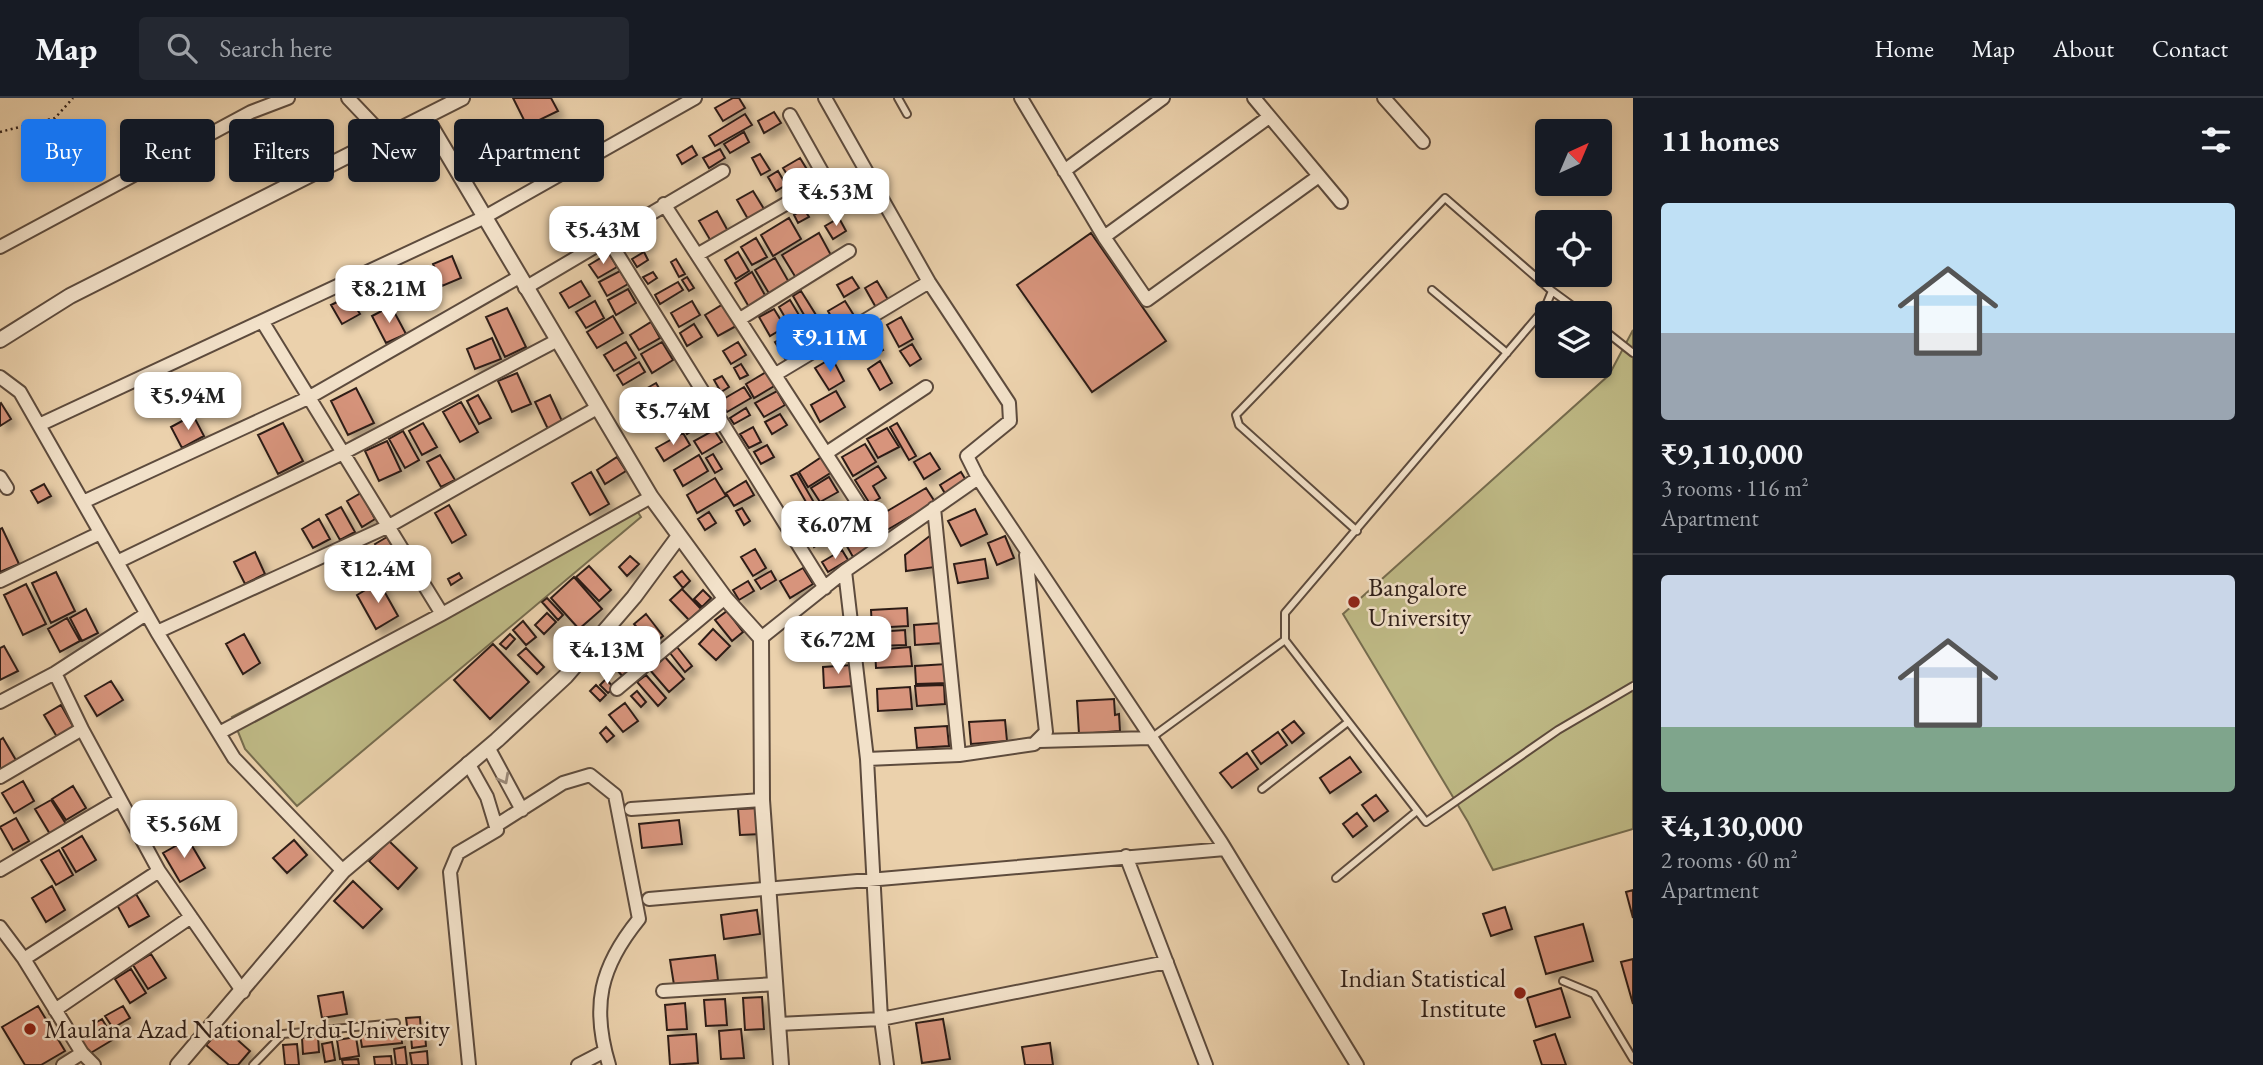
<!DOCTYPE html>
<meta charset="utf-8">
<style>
:root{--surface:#171b24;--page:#242831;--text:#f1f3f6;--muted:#9ea1a6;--line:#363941;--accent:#1a73e8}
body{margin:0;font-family:"EB Garamond",serif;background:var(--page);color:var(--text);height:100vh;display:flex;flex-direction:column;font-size:26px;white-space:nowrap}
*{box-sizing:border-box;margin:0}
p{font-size:23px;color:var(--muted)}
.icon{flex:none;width:38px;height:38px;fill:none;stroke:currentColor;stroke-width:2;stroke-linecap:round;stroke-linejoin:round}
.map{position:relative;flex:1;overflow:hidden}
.side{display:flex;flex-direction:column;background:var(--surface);width:630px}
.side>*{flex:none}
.guide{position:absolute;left:21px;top:21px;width:665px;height:63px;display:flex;gap:14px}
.needle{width:46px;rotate:44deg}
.fabs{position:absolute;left:1535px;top:21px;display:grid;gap:14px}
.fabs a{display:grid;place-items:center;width:77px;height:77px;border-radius:7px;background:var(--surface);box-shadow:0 4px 10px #0003;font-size:35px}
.price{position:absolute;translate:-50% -60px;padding:0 16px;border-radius:14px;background:#fff;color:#222;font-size:23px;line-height:46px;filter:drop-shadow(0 2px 4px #0008)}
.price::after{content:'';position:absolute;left:50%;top:42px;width:21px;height:16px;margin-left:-10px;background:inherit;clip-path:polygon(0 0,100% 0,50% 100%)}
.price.current{background:var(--accent);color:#fff}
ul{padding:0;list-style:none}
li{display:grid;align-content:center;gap:14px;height:371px;padding:0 28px}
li+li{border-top:2px solid var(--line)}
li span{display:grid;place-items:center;height:217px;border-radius:7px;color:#555}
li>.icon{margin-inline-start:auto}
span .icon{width:126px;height:126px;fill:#fffc;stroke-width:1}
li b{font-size:30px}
h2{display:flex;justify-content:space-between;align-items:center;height:84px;padding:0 28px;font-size:30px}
.chip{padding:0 24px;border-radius:7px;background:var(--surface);box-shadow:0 4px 10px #0003;font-size:24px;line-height:63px}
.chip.current{background:var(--accent);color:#fff}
header{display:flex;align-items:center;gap:42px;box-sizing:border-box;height:98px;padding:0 35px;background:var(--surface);border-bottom:2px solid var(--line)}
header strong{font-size:33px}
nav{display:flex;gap:38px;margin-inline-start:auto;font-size:24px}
.search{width:490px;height:63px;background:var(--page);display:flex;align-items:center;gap:18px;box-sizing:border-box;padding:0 24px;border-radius:7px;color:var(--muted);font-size:26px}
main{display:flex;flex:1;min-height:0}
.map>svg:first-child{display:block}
.green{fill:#beb985;stroke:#766c4e;stroke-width:2}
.building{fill:#d7947c;stroke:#2e1e18;stroke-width:2;filter:url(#shadow)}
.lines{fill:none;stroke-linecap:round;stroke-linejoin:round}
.service-casing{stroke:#5d4b3d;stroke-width:10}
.minor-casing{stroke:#5d4b3d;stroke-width:16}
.tertiary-casing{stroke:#5d4b3d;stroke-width:18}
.path{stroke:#2e1e18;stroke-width:2.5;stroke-dasharray:2 3.5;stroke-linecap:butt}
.service{stroke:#f2e1c9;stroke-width:6}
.minor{stroke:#f2e1c9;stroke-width:12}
.tertiary{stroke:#f2e1c9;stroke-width:14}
.oneway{stroke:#9a8979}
.poi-dot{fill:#8f2418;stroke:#f2e1c9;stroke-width:2.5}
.labels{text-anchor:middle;stroke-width:5;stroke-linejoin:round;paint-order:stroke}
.poi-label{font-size:26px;fill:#2e1e18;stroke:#f2e1c9;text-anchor:start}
</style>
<header>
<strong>Map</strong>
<div class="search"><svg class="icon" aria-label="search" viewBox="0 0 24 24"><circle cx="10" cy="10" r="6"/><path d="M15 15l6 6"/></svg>Search here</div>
<nav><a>Home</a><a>Map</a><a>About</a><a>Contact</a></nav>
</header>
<main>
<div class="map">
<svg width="1633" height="967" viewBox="0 0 1633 967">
<defs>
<filter id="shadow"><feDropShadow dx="6" dy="6" stdDeviation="3.5" flood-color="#0004"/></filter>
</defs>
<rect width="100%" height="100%" fill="#ebd1ac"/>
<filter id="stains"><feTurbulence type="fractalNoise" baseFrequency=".00286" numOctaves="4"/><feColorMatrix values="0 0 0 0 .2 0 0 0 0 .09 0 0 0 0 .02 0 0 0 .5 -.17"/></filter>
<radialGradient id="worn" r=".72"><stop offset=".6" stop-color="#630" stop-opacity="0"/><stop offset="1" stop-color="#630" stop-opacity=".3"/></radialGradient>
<path class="green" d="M1633 232V731L1493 772 1468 724 1343 516 1609 277Z
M636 411 641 419 297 708 245 651 232 619Z"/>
<path class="building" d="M513 0H551L558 13 527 28Z
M733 0H739L745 10 723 23 715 10Z
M774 14 781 25 764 35 758 23Z
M745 16 752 27 715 48 709 38Z
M560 23 576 54 551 66 536 35Z
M744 34 749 44 730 55 724 46Z
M692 48 697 57 682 66 677 57Z
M720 51 725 60 709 70 703 60Z
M760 56 770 72 761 77 752 60Z
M800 60 811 78 794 88 783 70Z
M778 73 786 87 776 93 768 79Z
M753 93 764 111 748 121 737 102Z
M804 111 809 119 798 125 794 117Z
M717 113 729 135 712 145 699 123Z
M789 120 801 141 773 158 761 137Z
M839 120 846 133 833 141 825 128Z
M819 135 832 159 796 180 782 157Z
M1091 135 1166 243 1092 294 1017 187Z
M756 140 767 159 752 167 741 149Z
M644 154 648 162 637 169 632 161Z
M738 154 749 173 736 181 725 162Z
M609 155 617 169 598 180 589 167Z
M452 158 461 180 442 188 433 166Z
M775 160 790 186 770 197 755 172Z
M676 161 685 176 679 179 671 164Z
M620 173 628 186 607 198 599 184Z
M653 174 657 180 648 186 643 179Z
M752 174 766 199 749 209 735 185Z
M687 179 694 190 689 193 682 182Z
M852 179 859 190 844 199 837 187Z
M383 180 394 202 379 209 367 188Z
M581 183 590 198 569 210 560 195Z
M877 183 890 205 878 213 865 190Z
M678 184 683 192 660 206 655 197Z
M628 191 636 205 616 217 608 202Z
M801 193 816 217 807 222 793 198Z
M349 198 360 216 342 226 331 207Z
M790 202 802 222 790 228 779 209Z
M595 203 604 220 586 230 576 214Z
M692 203 700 217 679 229 671 215Z
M845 203 858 224 840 234 828 213Z
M725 205 738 227 718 238 705 217Z
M391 208 406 236 386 245 372 218Z
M507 210 526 249 505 259 486 219Z
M774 211 785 229 770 238 759 219Z
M613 218 623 235 597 250 587 234Z
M901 219 913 241 899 249 887 227Z
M651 224 660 240 639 252 630 237Z
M694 226 702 239 687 248 680 235Z
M871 232 883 252 875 256 864 237Z
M792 234 804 254 787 264 775 244Z
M492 240 501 261 475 271 467 251Z
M626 244 636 260 614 273 604 257Z
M662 244 673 262 652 275 641 256Z
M738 244 746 257 731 266 723 253Z
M912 246 921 261 910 268 900 253Z
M832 260 844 283 829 292 815 270Z
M880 263 892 285 880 292 868 271Z
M639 264 645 274 623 287 617 277Z
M741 266 748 277 740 281 734 270Z
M768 273 776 287 754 300 746 286Z
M517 275 531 306 512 314 498 283Z
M722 278 729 289 721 294 714 282Z
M656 285 670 309 642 325 628 301Z
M744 289 751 300 727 314 720 303Z
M356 290 374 325 348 337 331 303Z
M777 293 785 307 764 319 755 305Z
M836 293 845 309 820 324 811 307Z
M478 297 491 320 479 326 467 303Z
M550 297 562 323 548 331 535 304Z
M461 304 478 334 460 344 443 314Z
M1 305 11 321 0 328V306Z
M697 307 707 323 687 336 677 319Z
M746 310 750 317 734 326 730 320Z
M780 316 787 327 772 336 765 324Z
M193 317 204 338 182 350 171 329Z
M283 325 303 363 278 376 258 337Z
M423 325 437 349 422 357 409 333Z
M897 325 916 358 909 362 890 329Z
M753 329 761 344 749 350 740 336Z
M887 330 899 349 878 360 867 341Z
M714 332 722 344 702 356 694 343Z
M403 333 419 362 405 370 389 341Z
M683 335 690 347 664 363 656 350Z
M387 343 401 373 379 383 365 353Z
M865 346 876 364 853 378 842 359Z
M767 347 774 359 761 366 754 354Z
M930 355 940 371 924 381 914 364Z
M713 356 722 371 715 375 706 360Z
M440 357 455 382 441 389 427 364Z
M699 357 708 373 683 388 674 372Z
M823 358 832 374 808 389 799 374Z
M617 359 626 373 605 386 597 372Z
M878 368 886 380 873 388 880 400 870 406 855 382Z
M591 374 609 406 590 417 572 385Z
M961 374 967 384 946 397 940 387Z
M797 375 816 408 810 411 791 378Z
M829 379 838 394 820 404 811 390Z
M715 380 726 398 697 415 687 397Z
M746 383 754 397 734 408 726 395Z
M44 386 51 398 38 405 31 393Z
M926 390 935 404 887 432 879 418Z
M361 395 375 421 362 429 347 403Z
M449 407 466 437 452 445 435 415Z
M341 409 355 434 340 442 326 417Z
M742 410 750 423 744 427 736 413Z
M820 411 829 426 821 430 813 415Z
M975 411 987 436 961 448 948 423Z
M709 414 716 425 705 432 698 421Z
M319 421 330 441 313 450 302 431Z
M840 422 848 436 838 441 830 427Z
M2 430 19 466 0 474V431Z
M866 430 875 447 853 459 844 443Z
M819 432 825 442 814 449 808 438Z
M931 437 935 469 906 473 905 457Z
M1005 438 1014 460 997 467 988 445Z
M387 439 405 470 393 477 375 446Z
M755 451 766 470 753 478 741 459Z
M842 452 848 462 828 474 822 464Z
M255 454 265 476 245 486 234 464Z
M630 458 639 466 627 478 619 469Z
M985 461 988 480 958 485 954 466Z
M589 468 611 492 599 503 576 479Z
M803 470 813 486 790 500 780 483Z
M682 473 690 483 683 490 674 479Z
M771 473 776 482 761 491 755 482Z
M56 474 75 513 51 525 32 485Z
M459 475 462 480 451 487 448 481Z
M574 479 602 511 579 531 551 500Z
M748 483 754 493 739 502 733 492Z
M379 484 398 518 376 531 357 497Z
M26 486 46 526 23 537 4 497Z
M682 491 701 511 689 522 670 502Z
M703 492 711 500 702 509 694 501Z
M547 500 563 517 558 522 542 504Z
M907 510 908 528 872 530 871 512Z
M86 511 98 535 82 543 70 520Z
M727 513 743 534 732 543 715 522Z
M547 515 556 524 544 536 535 527Z
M646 516 663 538 652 547 634 526Z
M67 520 80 543 60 554 48 531Z
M523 523 536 539 526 547 513 532Z
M942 525 944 545 915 547 914 527Z
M713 531 730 548 716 562 699 546Z
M905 532 906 547 877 548 876 534Z
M244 536 260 565 243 576 226 546Z
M510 536 515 541 506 551 500 546Z
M621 543 641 565 624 580 604 557Z
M493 546 529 584 490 621 454 582Z
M4 548 18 573 0 582V550Z
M677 549 692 568 685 574 670 555Z
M910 549 912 568 876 570 875 552Z
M526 550 544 569 537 576 518 557Z
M665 559 684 581 669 594 650 572Z
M947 566 948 585 916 586 915 568Z
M852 567 853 588 824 590 823 569Z
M646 577 666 600 658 608 637 584Z
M606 581 614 590 608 595 600 587Z
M111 583 123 602 97 618 85 598Z
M596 587 606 597 600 603 590 593Z
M944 587 945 606 917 608 915 588Z
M910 589 912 611 878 613 877 591Z
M637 593 646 604 641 609 631 598Z
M1114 601 1115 617 1119 616 1120 633 1079 636 1077 603Z
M625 605 638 623 623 634 609 617Z
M61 607 74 630 57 639 44 617Z
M1005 622 1007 643 971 646 969 624Z
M1294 623 1304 635 1292 645 1282 632Z
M947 628 949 648 917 650 915 630Z
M606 629 614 638 607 644 600 635Z
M1278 634 1287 647 1261 666 1252 653Z
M3 640 17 664 0 674V642Z
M1247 655 1258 671 1232 690 1220 675Z
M1350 659 1361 674 1330 695 1320 680Z
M23 683 34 703 14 715 2 695Z
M73 688 86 710 66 722 52 701Z
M1376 697 1388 713 1374 723 1362 707Z
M51 702 66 726 50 736 35 711Z
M761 710 762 736 740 737 738 711Z
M1357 715 1367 728 1353 739 1343 726Z
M16 720 29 743 13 752 0 729Z
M679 722 682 746 642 750 639 726Z
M82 738 96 762 76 774 62 750Z
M188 741 205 770 180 784 163 755Z
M294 742 307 757 287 775 273 760Z
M389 743 417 770 398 791 369 763Z
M59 752 73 777 56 787 41 762Z
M353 783 382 811 363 830 334 803Z
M52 788 65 812 46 824 32 800Z
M1633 792V820L1626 794Z
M136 796 149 818 129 829 117 807Z
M1505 809 1512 831 1491 838 1483 816Z
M757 812 760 836 724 841 721 817Z
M1583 826 1593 863 1546 876 1535 839Z
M151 856 166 880 148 891 133 867Z
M715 857 718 882 674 887 670 862Z
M1633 861V906L1621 864Z
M131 871 146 895 130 905 115 881Z
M1561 890 1570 919 1536 929 1527 900Z
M343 894 347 916 322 920 318 898Z
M762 899 764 931 745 932 743 900Z
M725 901 727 927 706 928 704 902Z
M685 905 687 931 667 932 665 907Z
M38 908 65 953 41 967H25L2 929Z
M123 908 130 920 113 930 105 918Z
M420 919 421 934 408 935 406 920Z
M102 921 114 941 89 956 77 936Z
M943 921 950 961 922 965 916 925Z
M223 929 250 953 238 967H229L206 947Z
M741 931 744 960 721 961 719 933Z
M401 933 402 945 362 949 360 937Z
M425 936 426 948 412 950 411 938Z
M696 936 698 965 670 967 668 938Z
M1555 936 1566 967H1542L1534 943Z
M318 938 319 954 303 956 302 940Z
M356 939 359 958 340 961 337 942Z
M332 944 335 962 325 964 322 946Z
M1050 945 1053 967H1025L1022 949Z
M297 946 299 967H285L283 947Z
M405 949 407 967H396L394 951Z
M427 953 428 967H412L410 955Z
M391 958 392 967H375L374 959Z
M358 961 359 967H343L342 962Z"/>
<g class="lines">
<defs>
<path id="service" d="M898 0 907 16
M1432 192 1507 255
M1552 193 1582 215
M1600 229 1633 255
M1357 433 1239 327 1236 317 1445 100 1552 193 1545 210 1285 515V542L1426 724 1558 632 1633 588
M1151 640 1285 542
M1262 691 1348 624
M1336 780 1417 713
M1563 883 1594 896 1633 961
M253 967 283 936 396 925"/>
<path id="minor" d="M348 0 386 40
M825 0 929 184 1009 305 1010 323 967 358 978 380 1221 744 1357 967
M1021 0 1104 139 1147 202 1319 78
M1254 0 1341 104
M1384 0 1423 44
M1064 73 1163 0
M664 106 884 445
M1104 139 1269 19
M608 141 825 490
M0 149 251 14 288 0
M697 157 822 85 825 80 822 74 790 17
M525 190 723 73
M740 221 849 153
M262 223 442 516
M776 276 929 184
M0 279 20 294 157 534 234 660 343 773
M39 327 483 120 695 0
M828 354 926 289
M0 379 7 390
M83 404 308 300 519 179
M934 410 959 657
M117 464 345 354 556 243
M845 473 867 661 881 921 887 967
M0 483 100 435
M157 534 389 428 597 310
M761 540 845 473 978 380
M55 575 82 631 159 773 243 894
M617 591 725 500
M0 604 55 575 146 516
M219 635 442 516 651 399
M1039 643 1150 640
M488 649 522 712
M867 661 959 657 1034 646 1046 634 1026 457
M468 665 487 699 497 732 458 755 450 774 469 967
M0 679 82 631
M631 711 762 702
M497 727 563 685 590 677 615 697 639 821C600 869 591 908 609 967
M1126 758 1206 967
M0 772 119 702
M649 801 1225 751
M0 829 24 861 159 773
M24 861 82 955 94 967
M663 893 776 886
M55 912 191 819
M778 926 881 921 1167 864
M63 967 82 955
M578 967 605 953"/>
<path id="tertiary" d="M426 20 651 399 725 500 761 540 762 702 781 967
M0 242 70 198 462 0
M178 967 343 773 497 642 566 578 634 499 679 438"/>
</defs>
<use href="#service" class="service-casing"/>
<use href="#minor" class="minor-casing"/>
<use href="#tertiary" class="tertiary-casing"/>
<path class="path" d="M0 34 55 20 73 0"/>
<use href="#service" class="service"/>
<use href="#minor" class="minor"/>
<use href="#tertiary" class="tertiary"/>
</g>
<defs><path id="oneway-chevron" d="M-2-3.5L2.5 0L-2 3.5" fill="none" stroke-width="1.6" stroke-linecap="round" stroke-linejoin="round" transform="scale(1.75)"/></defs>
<use class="oneway" href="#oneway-chevron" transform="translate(504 681) rotate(62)"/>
<g class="poi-dot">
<circle cx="1354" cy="504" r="7"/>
<circle cx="1520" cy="895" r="7"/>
<circle cx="30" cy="931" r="7"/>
</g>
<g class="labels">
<g class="poi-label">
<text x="1368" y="498">Bangalore<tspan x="1368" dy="30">University</tspan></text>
<text x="1506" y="889" text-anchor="end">Indian Statistical<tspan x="1506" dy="30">Institute</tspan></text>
<text x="44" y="940">Maulana Azad National Urdu University</text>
</g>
</g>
<rect width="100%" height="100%" filter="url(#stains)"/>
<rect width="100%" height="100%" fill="url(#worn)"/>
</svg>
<div class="fabs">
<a><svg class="needle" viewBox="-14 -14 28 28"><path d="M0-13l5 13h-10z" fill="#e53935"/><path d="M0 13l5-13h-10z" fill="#9ea1a6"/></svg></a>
<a><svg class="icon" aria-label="locate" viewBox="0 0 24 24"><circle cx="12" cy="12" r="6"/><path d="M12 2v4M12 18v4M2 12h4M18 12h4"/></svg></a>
<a><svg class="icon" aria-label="layers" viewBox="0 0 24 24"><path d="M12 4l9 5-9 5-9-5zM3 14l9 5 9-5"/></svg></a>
</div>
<b class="price" style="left:836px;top:130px">₹4.53M</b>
<b class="price" style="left:603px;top:168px">₹5.43M</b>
<b class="price" style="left:389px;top:227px">₹8.21M</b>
<b class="price current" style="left:830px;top:276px">₹9.11M</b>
<b class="price" style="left:188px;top:334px">₹5.94M</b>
<b class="price" style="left:673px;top:349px">₹5.74M</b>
<b class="price" style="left:835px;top:463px">₹6.07M</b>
<b class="price" style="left:378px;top:507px">₹12.4M</b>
<b class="price" style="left:838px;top:578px">₹6.72M</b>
<b class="price" style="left:607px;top:588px">₹4.13M</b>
<b class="price" style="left:184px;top:762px">₹5.56M</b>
<div class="guide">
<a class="chip current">Buy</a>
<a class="chip">Rent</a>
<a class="chip">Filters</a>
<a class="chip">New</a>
<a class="chip">Apartment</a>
</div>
</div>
<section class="side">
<h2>11 homes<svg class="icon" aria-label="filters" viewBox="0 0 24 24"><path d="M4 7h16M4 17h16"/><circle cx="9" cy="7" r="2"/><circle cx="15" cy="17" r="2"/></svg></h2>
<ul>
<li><span style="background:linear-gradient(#bfe0f5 60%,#9aa5b1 0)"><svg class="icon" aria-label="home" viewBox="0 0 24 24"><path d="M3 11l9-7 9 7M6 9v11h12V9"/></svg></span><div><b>₹9,110,000</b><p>3 rooms · 116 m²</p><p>Apartment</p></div></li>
<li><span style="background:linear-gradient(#c9d6e8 70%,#7fa58c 0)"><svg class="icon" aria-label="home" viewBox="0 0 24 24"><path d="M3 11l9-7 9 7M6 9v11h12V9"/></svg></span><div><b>₹4,130,000</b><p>2 rooms · 60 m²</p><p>Apartment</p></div></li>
</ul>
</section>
</main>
